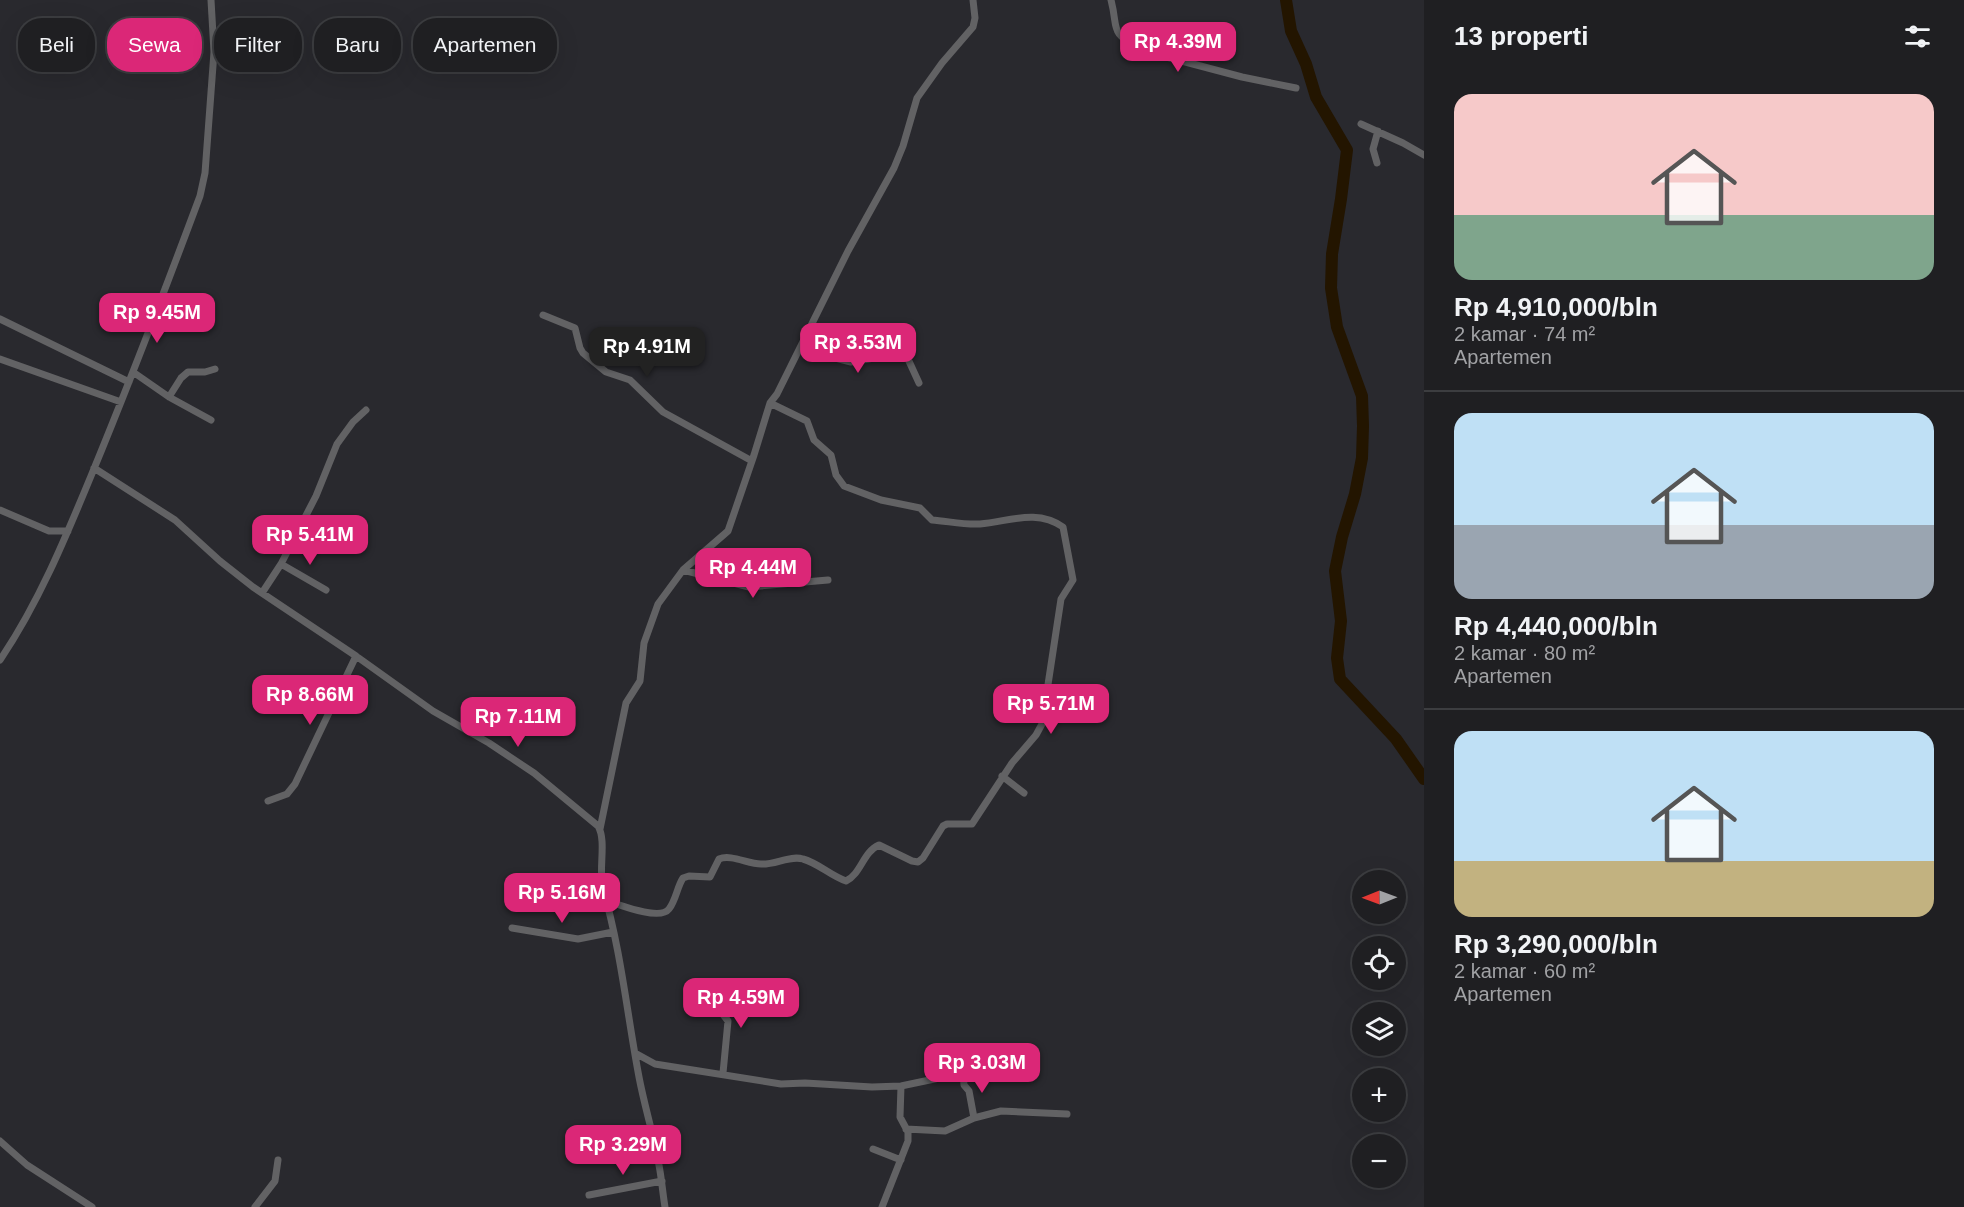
<!DOCTYPE html>
<html lang="id">
<meta charset="utf-8">
<style>
:root{--surface:#1f1f22;--page:#2c2c2f;--text:#f1f3f6;--muted:#a1a2a5;--line:#3c3d40;--accent:#db2777}
body{margin:0;font-family:Helvetica,sans-serif;background:var(--page);color:var(--text);height:100vh;display:flex;flex-direction:column;font-size:22px;white-space:nowrap}
*{box-sizing:border-box;margin:0}
p{font-size:20px;color:var(--muted)}
.icon{flex:none;width:33px;height:33px;fill:none;stroke:currentColor;stroke-width:2;stroke-linecap:round;stroke-linejoin:round}
.map{position:relative;flex:1;overflow:hidden}
.sheet{display:flex;flex-direction:column;background:var(--surface);width:540px}
.sheet>*{flex:none}
.hud{position:absolute;left:18px;top:18px;width:570px;height:54px;display:flex;gap:12px}
.needle{width:39px;rotate:269deg}
.buttons{position:absolute;left:1352px;top:870px;display:grid;gap:12px}
.buttons a{display:grid;place-items:center;width:54px;height:54px;border-radius:50%;background:var(--surface);box-shadow:0 6px 24px #0002,0 0 0 2px var(--line);font-size:30px}
.price{position:absolute;translate:-50% -51px;padding:0 14px;border-radius:12px;background:var(--accent);color:#fff;font-size:20px;line-height:39px;filter:drop-shadow(0 2px 3px #0008)}
.price::after{content:'';position:absolute;left:50%;top:36px;width:18px;height:14px;margin-left:-9px;background:inherit;clip-path:polygon(0 0,100% 0,50% 100%)}
.price.current{background:#222;color:#fff}
ul{padding:0;list-style:none}
li{display:grid;align-content:center;gap:12px;height:318px;padding:0 30px}
li+li{border-top:2px solid var(--line)}
li span{display:grid;place-items:center;height:186px;border-radius:18px;color:#555}
li>.icon{margin-inline-start:auto}
span .icon{width:108px;height:108px;fill:#fffc;stroke-width:1}
li b{font-size:26px}
h2{display:flex;justify-content:space-between;align-items:center;height:72px;padding:0 30px;font-size:26px}
.tag{padding:0 21px;border-radius:24px;background:var(--surface);box-shadow:0 6px 24px #0002,0 0 0 2px var(--line);font-size:21px;line-height:54px}
.tag.current{background:var(--accent);color:#fff}
main{display:flex;flex:1;min-height:0}
.map>svg:first-child{display:block}
.lines{fill:none;stroke-linecap:round;stroke-linejoin:round}
.river{stroke:#231500;stroke-width:12}
.street{stroke:#626264;stroke-width:7}
</style>
<main>
<div class="map">
<svg width="1424" height="1207" viewBox="0 0 1424 1207">
<rect width="100%" height="100%" fill="#29292e"/>
<g class="lines">
<path class="river" d="M1286 0 1291 31 1306 64 1316 97 1347 150 1341 199 1332 254 1331 288 1337 327 1362 396 1363 426 1362 458 1355 494 1342 537 1335 571 1341 621 1337 658 1340 679 1396 739 1424 779"/>
<path class="street" d="M1111 0C1119 31 1108 30 1140 50L1242 77 1296 88
M1361 124 1403 143 1424 155
M1377 163 1373 149 1378 131
M543 315 575 328 580 348 583 353 606 372 630 380 663 412 752 461
M0 319 129 382
M800 349 851 362 891 355H902L908 359 919 383
M0 359 121 402
M133 372 169 397 211 420
M169 397 181 378 188 372H205L215 369
M94 468 175 520 220 561 253 587 356 656 433 711 489 743 534 773 598 826C607 841 598 870 603 889 621 950 627 1014 639 1077 645 1109 655 1139 660 1171 662 1183 663 1195 665 1207
M0 510 49 531H68
M281 564 326 590
M683 570 749 587 828 580
M262 593 281 564 316 496 337 444 353 422 366 410
M0 660C38 604 65 539 91 476 129 384 165 290 200 196L205 173 214 52 211 0
M1002 776 1024 793
M268 801 287 794 295 784 356 656
M600 829 626 703 640 681 644 643 658 604 683 570 728 531 754 455 770 403 777 394 848 251 894 168 903 146 917 98 942 63 973 27 975 18 973 0
M608 901C620 905 660 921 669 909 676 900 677 887 683 878L689 876 710 877 719 859C731 854 748 864 761 864 775 865 790 855 803 859 818 863 831 876 846 881 861 874 863 852 879 845L912 861 918 862 923 858 943 826 947 824H972L1012 763 1036 735 1042 724 1061 599 1073 580 1063 527C1036 508 1008 522 980 524 964 525 947 521 932 520L920 508 881 500 844 486 836 475 831 455 814 440 807 421 770 403
M512 928 578 939 613 932
M715 988 718 1008 728 1021 723 1073
M635 1053 655 1064 781 1084 805 1083 872 1087 901 1086 963 1073 964 1085 969 1091 974 1118
M906 1129 945 1131 974 1118 1001 1111 1067 1114
M0 1141 27 1165 92 1207
M873 1149 901 1160
M589 1195 662 1181
M255 1207 275 1181 278 1160
M882 1207 908 1141V1132L900 1117 901 1086"/>
</g>
</svg>
<div class="buttons">
<a><svg class="needle" viewBox="-14 -14 28 28"><path d="M0-13l5 13h-10z" fill="#e53935"/><path d="M0 13l5-13h-10z" fill="#a1a2a5"/></svg></a>
<a><svg class="icon" aria-label="locate" viewBox="0 0 24 24"><circle cx="12" cy="12" r="6"/><path d="M12 2v4M12 18v4M2 12h4M18 12h4"/></svg></a>
<a><svg class="icon" aria-label="layers" viewBox="0 0 24 24"><path d="M12 4l9 5-9 5-9-5zM3 14l9 5 9-5"/></svg></a>
<a>+</a>
<a>−</a>
</div>
<b class="price" style="left:1178px;top:73px">Rp 4.39M</b>
<b class="price" style="left:157px;top:344px">Rp 9.45M</b>
<b class="price" style="left:858px;top:374px">Rp 3.53M</b>
<b class="price current" style="left:647px;top:378px">Rp 4.91M</b>
<b class="price" style="left:310px;top:566px">Rp 5.41M</b>
<b class="price" style="left:753px;top:599px">Rp 4.44M</b>
<b class="price" style="left:310px;top:726px">Rp 8.66M</b>
<b class="price" style="left:1051px;top:735px">Rp 5.71M</b>
<b class="price" style="left:518px;top:748px">Rp 7.11M</b>
<b class="price" style="left:562px;top:924px">Rp 5.16M</b>
<b class="price" style="left:741px;top:1029px">Rp 4.59M</b>
<b class="price" style="left:982px;top:1094px">Rp 3.03M</b>
<b class="price" style="left:623px;top:1176px">Rp 3.29M</b>
<div class="hud">
<a class="tag">Beli</a>
<a class="tag current">Sewa</a>
<a class="tag">Filter</a>
<a class="tag">Baru</a>
<a class="tag">Apartemen</a>
</div>
</div>
<section class="sheet">
<h2>13 properti<svg class="icon" aria-label="filters" viewBox="0 0 24 24"><path d="M4 7h16M4 17h16"/><circle cx="9" cy="7" r="2"/><circle cx="15" cy="17" r="2"/></svg></h2>
<ul>
<li><span style="background:linear-gradient(#f6c9c9 65%,#7fa58c 0)"><svg class="icon" aria-label="home" viewBox="0 0 24 24"><path d="M3 11l9-7 9 7M6 9v11h12V9"/></svg></span><div><b>Rp 4,910,000/bln</b><p>2 kamar · 74 m²</p><p>Apartemen</p></div></li>
<li><span style="background:linear-gradient(#bfe0f5 60%,#9aa5b1 0)"><svg class="icon" aria-label="home" viewBox="0 0 24 24"><path d="M3 11l9-7 9 7M6 9v11h12V9"/></svg></span><div><b>Rp 4,440,000/bln</b><p>2 kamar · 80 m²</p><p>Apartemen</p></div></li>
<li><span style="background:linear-gradient(#bfe0f5 70%,#c2b280 0)"><svg class="icon" aria-label="home" viewBox="0 0 24 24"><path d="M3 11l9-7 9 7M6 9v11h12V9"/></svg></span><div><b>Rp 3,290,000/bln</b><p>2 kamar · 60 m²</p><p>Apartemen</p></div></li>
</ul>
</section>
</main>
